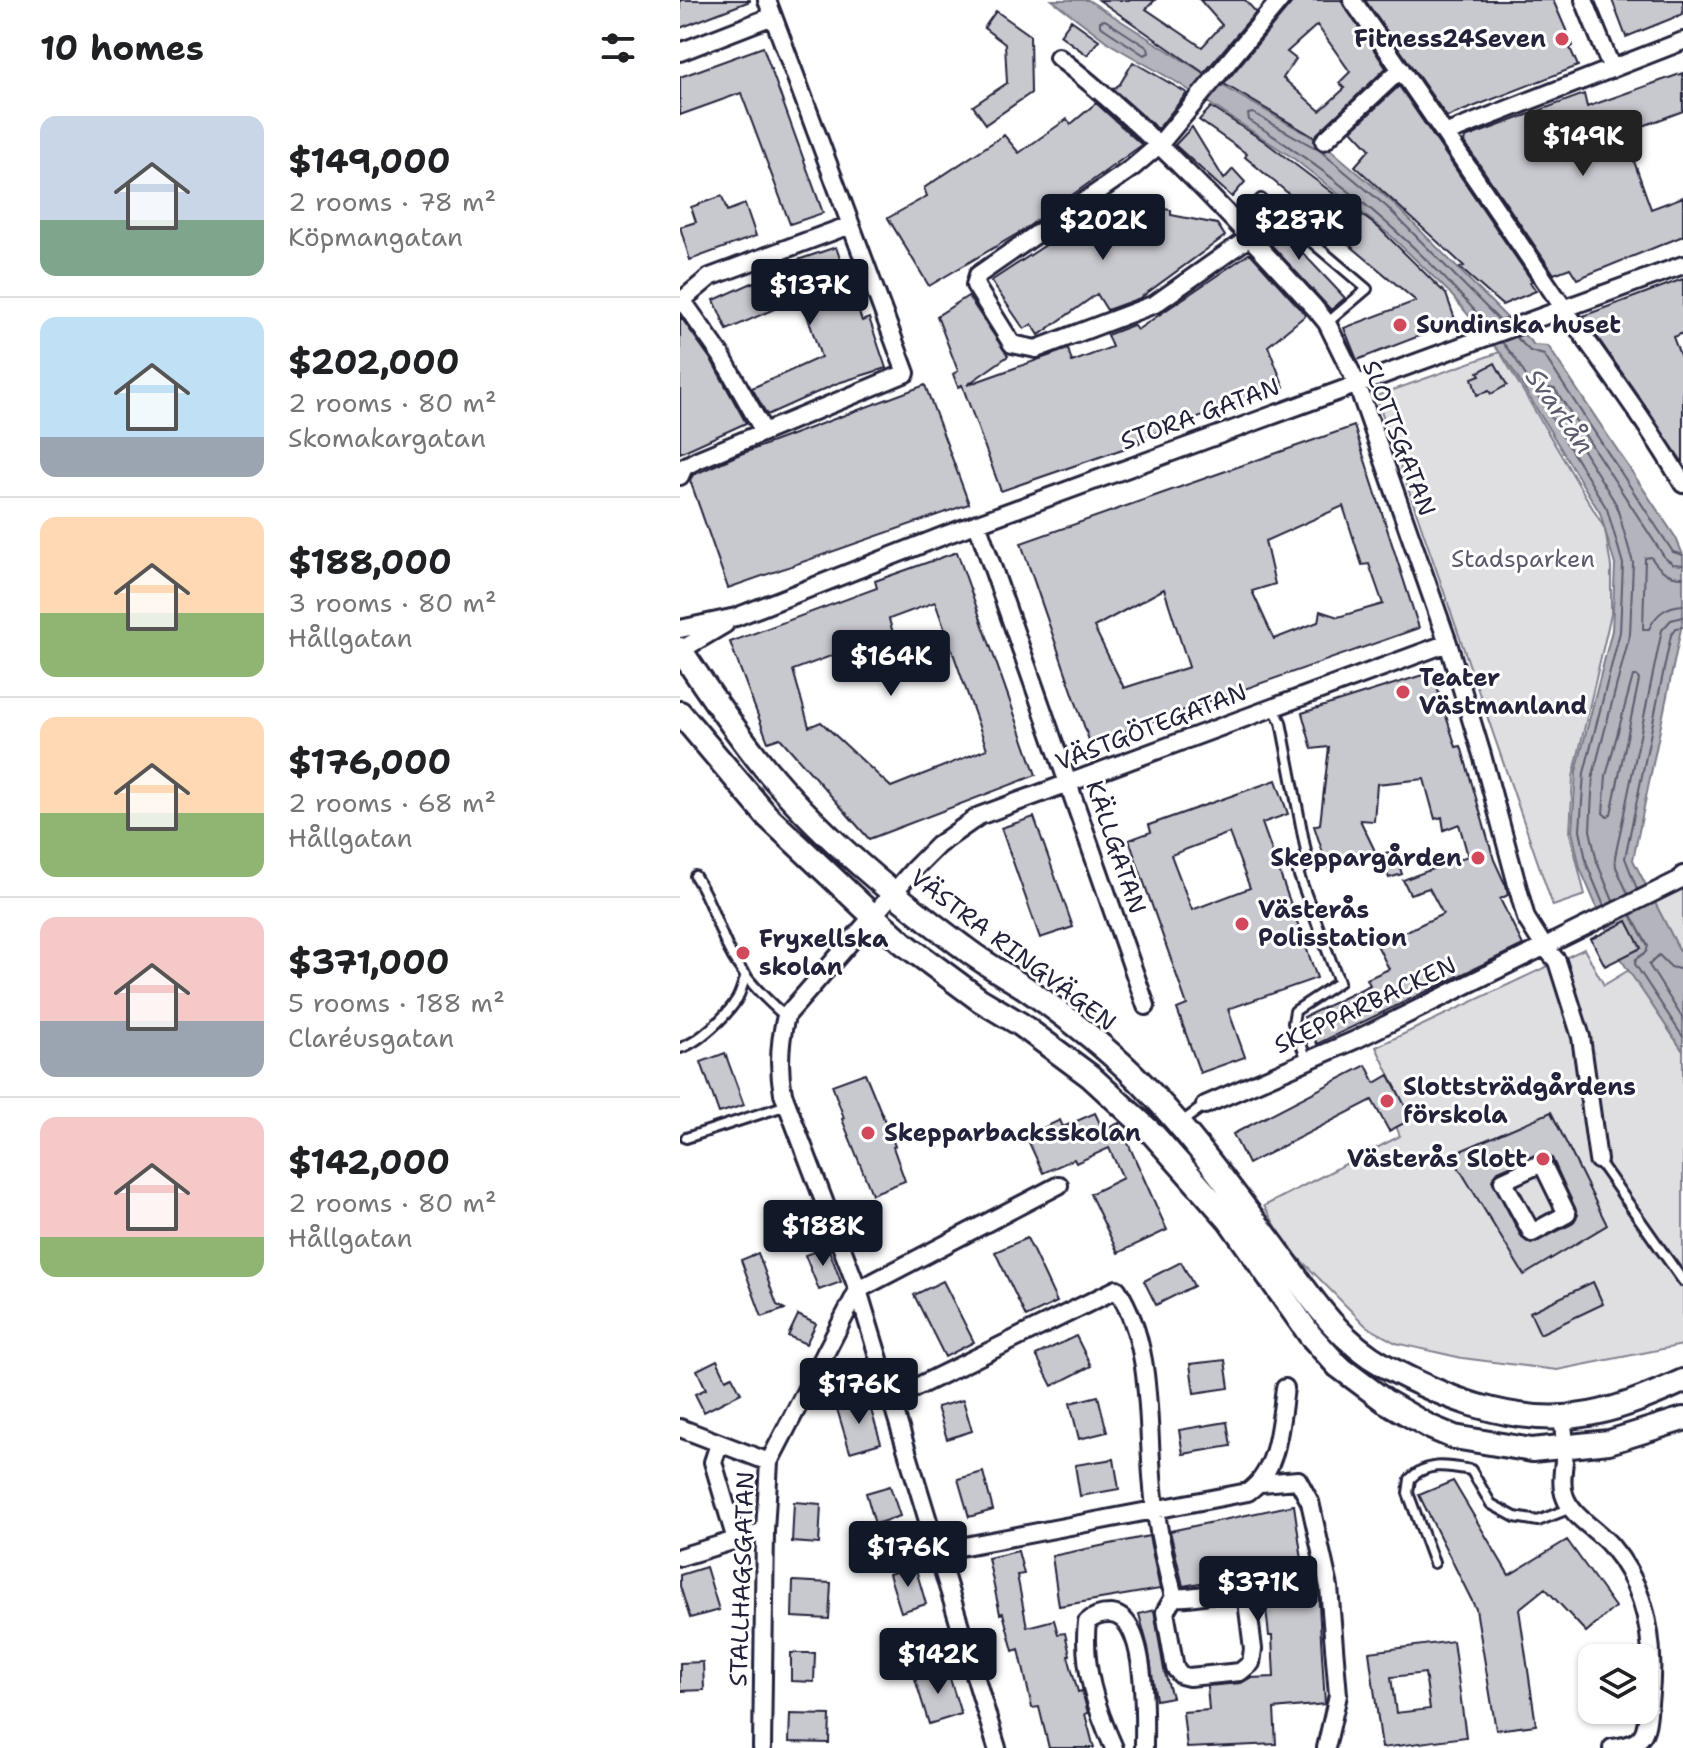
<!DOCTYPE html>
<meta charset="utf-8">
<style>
:root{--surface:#fff;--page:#f6f6f6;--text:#202124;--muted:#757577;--line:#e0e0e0;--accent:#111827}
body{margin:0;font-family:"Shantell Sans",sans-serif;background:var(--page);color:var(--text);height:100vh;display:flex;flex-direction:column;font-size:30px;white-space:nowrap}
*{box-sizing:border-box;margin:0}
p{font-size:26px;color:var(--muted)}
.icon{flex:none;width:44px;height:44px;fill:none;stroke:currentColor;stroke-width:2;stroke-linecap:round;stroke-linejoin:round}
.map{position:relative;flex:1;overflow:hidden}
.details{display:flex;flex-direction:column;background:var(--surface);width:680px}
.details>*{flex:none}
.fabs{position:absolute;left:898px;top:1644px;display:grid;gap:16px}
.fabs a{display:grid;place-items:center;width:80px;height:80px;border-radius:16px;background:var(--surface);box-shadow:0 2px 6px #0004;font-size:40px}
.price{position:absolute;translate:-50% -68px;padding:0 18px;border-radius:8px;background:var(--accent);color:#fff;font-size:26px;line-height:52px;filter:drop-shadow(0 2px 4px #0008)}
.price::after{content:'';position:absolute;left:50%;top:48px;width:24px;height:18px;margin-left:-12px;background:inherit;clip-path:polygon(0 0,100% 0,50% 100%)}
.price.selected{background:#222;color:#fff}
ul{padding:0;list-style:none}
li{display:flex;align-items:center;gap:24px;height:200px;padding:0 40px}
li+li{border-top:2px solid var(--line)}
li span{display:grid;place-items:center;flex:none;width:224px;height:160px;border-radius:16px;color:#555}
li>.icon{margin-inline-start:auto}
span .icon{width:96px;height:96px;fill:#fffc;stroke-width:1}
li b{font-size:34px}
h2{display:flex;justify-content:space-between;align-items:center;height:96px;padding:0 40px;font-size:34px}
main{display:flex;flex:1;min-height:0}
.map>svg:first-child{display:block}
.green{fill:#dfdfe2;stroke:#80808e;stroke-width:2}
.water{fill:#b4b4bc;stroke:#7a7a88;stroke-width:2}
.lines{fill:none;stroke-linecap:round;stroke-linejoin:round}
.shore{stroke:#5c5c6f;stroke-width:2}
.building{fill:#c8c8cf;stroke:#22223b;stroke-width:2;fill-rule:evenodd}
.lane-casing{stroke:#22223b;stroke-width:14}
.street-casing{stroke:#22223b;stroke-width:22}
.secondary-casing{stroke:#22223b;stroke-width:28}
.lane{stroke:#fff;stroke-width:8}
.street{stroke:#fff;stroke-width:16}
.secondary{stroke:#fff;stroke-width:22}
.poi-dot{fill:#d1495b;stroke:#fff;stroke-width:3}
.labels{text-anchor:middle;stroke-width:6;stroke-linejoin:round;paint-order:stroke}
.poi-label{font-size:24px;font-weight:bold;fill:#22223b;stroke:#fff;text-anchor:start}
.street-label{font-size:24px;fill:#22223b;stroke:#fff}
.park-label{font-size:24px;fill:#5b5b6d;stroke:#fff}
.water-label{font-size:26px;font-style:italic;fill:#5c5c6f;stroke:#fff}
</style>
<main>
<section class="details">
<h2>10 homes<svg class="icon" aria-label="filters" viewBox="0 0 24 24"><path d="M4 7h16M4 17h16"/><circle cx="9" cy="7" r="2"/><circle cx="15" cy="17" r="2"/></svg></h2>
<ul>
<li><span style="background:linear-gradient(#c9d6e8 65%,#7fa58c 0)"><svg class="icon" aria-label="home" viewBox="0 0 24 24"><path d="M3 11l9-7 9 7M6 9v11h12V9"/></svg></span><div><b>$149,000</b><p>2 rooms · 78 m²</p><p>Köpmangatan</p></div></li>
<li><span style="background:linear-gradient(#bfe0f5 75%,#9aa5b1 0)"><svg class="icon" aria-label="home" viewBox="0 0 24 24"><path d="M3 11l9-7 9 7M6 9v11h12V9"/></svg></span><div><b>$202,000</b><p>2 rooms · 80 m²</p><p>Skomakargatan</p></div></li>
<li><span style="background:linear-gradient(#ffd9b3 60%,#8fb573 0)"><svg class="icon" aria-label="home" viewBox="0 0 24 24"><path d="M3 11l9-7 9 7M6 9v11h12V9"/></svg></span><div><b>$188,000</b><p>3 rooms · 80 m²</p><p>Hållgatan</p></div></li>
<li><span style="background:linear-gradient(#ffd9b3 60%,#8fb573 0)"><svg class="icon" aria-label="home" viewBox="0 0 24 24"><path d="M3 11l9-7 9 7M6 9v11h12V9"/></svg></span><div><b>$176,000</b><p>2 rooms · 68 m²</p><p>Hållgatan</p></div></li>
<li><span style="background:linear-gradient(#f6c9c9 65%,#9aa5b1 0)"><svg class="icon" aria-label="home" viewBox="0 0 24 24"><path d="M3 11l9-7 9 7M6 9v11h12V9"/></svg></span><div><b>$371,000</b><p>5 rooms · 188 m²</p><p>Claréusgatan</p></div></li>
<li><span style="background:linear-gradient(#f6c9c9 75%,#8fb573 0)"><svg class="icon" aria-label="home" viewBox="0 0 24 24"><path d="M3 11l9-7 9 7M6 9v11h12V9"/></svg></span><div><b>$142,000</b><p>2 rooms · 80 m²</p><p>Hållgatan</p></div></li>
</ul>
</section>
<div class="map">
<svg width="1003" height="1748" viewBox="0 0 1003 1748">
<rect width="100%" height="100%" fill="#fff"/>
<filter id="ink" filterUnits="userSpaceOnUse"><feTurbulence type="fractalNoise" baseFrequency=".0125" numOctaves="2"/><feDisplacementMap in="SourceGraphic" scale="16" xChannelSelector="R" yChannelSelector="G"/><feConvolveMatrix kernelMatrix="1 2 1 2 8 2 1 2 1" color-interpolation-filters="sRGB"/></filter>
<g filter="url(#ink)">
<path class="green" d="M820 352 925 529 931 567V614L893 777 890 833 905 895 873 906 696 396Z
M1003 889V956L973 902Z
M904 949 924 985 949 970 1003 1051V1345L877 1370 782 1358 716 1343 686 1326 609 1248 584 1206 720 1136 716 1126 731 1119 696 1047Z"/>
<path class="water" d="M372 0H408L553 92 644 144 712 202 854 345 868 346 996 538 1003 555V619L953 860 1003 957V1051L940 958 947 921 927 931 900 868 892 831 896 772 932 630 935 565 920 513 828 362 769 292 711 236 613 158 498 83 430 44Z"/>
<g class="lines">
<path class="shore" d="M425 20 468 48 469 53 464 55 420 26V21Z
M808 326C739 244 658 177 569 120L568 114 573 113 639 150 707 207 820 321
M836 337 850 351 864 355 993 552 1003 555
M822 342 835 358 927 509 943 564 940 632 904 773 900 830 907 865 924 906
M1003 577C988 577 979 570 971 557L965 558 963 629H969C976 614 986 606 1003 605
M953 676H957L959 680 931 814 927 817 923 813 926 776Z
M957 889 945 858 991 635 996 628 1003 627
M948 894 936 867 935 857 982 630 991 620 1003 617
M933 901 917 862 910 830 913 775 950 634 953 563 936 504 868 393 869 388 875 389 985 558 993 564 1003 565
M951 915 968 946 966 952 956 959 955 964 1003 1037
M1003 970 991 967 979 955 969 965 1003 1019"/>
</g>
<path class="building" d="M0 0H70V1L0 28Z
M419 0H475L466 9 522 47 542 25 520 0H565L576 12 524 73Z
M614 0H661L706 68 634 137 544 84ZM637 25 670 72 659 83 665 88 640 111 603 78 616 59 607 52Z
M685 0H873L893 46 890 48 898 66 767 117Z
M932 0H1003V14L946 37Z
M316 11 350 35 351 93 306 124 293 106 327 83 325 44 304 28Z
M391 20 419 40 407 55 380 35Z
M83 47 143 213 110 224 61 93 0 115V77Z
M453 62 507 93 478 129 433 89 440 84Z
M1003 73V111L944 133 971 209 1003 197V236L897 279 890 268 874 274 784 142 785 138 904 94 907 107Z
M719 86 852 281 850 282 856 291 822 305 780 268 784 266 675 166 690 149 672 130Z
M416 103 462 145 342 231 249 286 208 218 247 196 244 188 324 135 339 153 387 119 391 124Z
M531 107 584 141 699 228 766 294 776 322 677 360 664 328 736 301 565 157 567 154 519 120Z
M512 127 544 179 553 169 565 182 552 197 495 145Z
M42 196 47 211 65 204 76 236 10 260 0 227 16 222 11 207Z
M420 203 470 212 471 207 491 210V215L537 224 545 236 460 298 427 310 417 294 359 335 352 324 344 329 311 281 396 225 394 222Z
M586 214 665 298 651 310 573 225Z
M156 247 182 321 189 318 206 368 158 383 87 415 72 388 141 357 121 297 47 330 34 300 110 266 109 263Z
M570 253 626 315 588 346 604 387 459 439 460 443 321 491 282 385 278 387 273 374 278 371 257 316 288 296 328 356 287 385 388 349 392 362 432 347 427 335 453 325 457 330Z
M1003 279V333L993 337 1003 363V463L903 316Z
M0 316 32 361 66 423 0 453Z
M815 363 827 385 811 394 809 391 797 395 792 378 800 375 798 372Z
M245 385 289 504 48 588 10 480 13 475 58 455Z
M674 426 739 628 410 743 341 543ZM663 506 682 565 689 564 703 604 658 617 640 611 638 622 594 639 572 591 595 584 585 541ZM484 589 509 667 444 688 414 627Z
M277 552 356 775 189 839 100 738 88 742 50 642 197 588 195 581ZM255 602 307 749 211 787 141 722 129 727 113 670 213 633 209 619Z
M752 672 776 747 781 746 814 860 826 886 828 895 820 899 843 945 637 1044 624 1017 690 985 687 979 709 969 697 945 763 914 749 888 730 894 723 880 788 856 779 824 764 830 762 817 755 819 744 779 697 784 694 821 680 820 696 853 648 868 634 826 640 824 649 747 632 749 622 713Z
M596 780 608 814 582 823 637 978 548 1009 565 1057 520 1073 497 1009 507 1005 449 840 471 832 469 825ZM549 833 570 888 512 910 491 855Z
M354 817 393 927 360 938 321 828Z
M714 850 722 874 709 878 700 855Z
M947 921 961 948 925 966 911 939Z
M45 1053 64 1105 39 1113 21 1062Z
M686 1065 695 1083 709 1075 732 1119 709 1131 692 1100 568 1164 553 1134Z
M185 1073 215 1146 213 1147 225 1181 192 1194 162 1119 164 1118 152 1085Z
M871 1112 927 1225 844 1275 771 1155ZM862 1152 872 1158 898 1215 892 1224 851 1244 842 1238 812 1180 818 1171Z
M415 1113 423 1130 439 1123 487 1230 438 1253 410 1194 443 1178 429 1148 396 1163 394 1159 363 1173 346 1136 380 1120 383 1127Z
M347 1238 377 1302 346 1317 315 1252Z
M148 1247 161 1282 139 1290 125 1255Z
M78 1253 97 1305 105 1309 82 1317 61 1260Z
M501 1262 514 1286 476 1305 464 1281Z
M263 1281 294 1342 265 1357 234 1295Z
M913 1282 923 1304 860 1334 850 1312Z
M118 1315 136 1324 126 1344 108 1336Z
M396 1336 411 1366 372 1386 356 1355Z
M37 1360 46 1379 52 1376 61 1393 24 1412 15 1394 26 1389 17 1370Z
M545 1360 549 1388 514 1393 510 1364Z
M418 1396 427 1432 399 1439 390 1403Z
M188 1400 201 1443 170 1452 157 1409Z
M283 1400 292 1431 267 1439 257 1407Z
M547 1422 551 1446 503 1454 499 1430Z
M434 1459 439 1489 400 1496 395 1465Z
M303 1472 313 1510 289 1517 278 1479Z
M773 1481 829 1575 887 1540 935 1607 906 1632 865 1588 839 1609 856 1725 816 1730 796 1609 739 1495Z
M210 1486 220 1516 195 1524 186 1493Z
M114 1502 141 1504 139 1544 112 1542Z
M614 1505 625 1580 636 1579 638 1589 645 1704 594 1709 596 1744 507 1748 503 1712 529 1710 527 1686 561 1683 570 1678 594 1677 592 1636H589L582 1572 503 1586 490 1531Z
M469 1536 480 1589 379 1606 372 1556Z
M338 1551 344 1574 337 1575 347 1627 374 1620 378 1634 385 1633 390 1655 388 1656 398 1692 402 1691 408 1713 405 1714 414 1748H369L359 1707 352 1708 339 1649 333 1651 323 1613 320 1614 308 1558Z
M235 1566 246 1604 221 1612 209 1574Z
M26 1567 39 1610 10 1618 0 1586V1575Z
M113 1581 151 1583 149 1619 112 1617Z
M474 1610 484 1670 492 1697 476 1700 468 1647 459 1614Z
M773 1641 786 1737 702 1748 689 1652ZM745 1673 750 1709 716 1713 711 1677Z
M111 1653H135L134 1682 111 1681Z
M23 1662 24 1690 0 1691V1663Z
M267 1669 281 1714 249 1724 235 1679Z
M110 1714 150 1715 149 1743 109 1742Z"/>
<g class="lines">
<defs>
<path id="lane" d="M557 222 581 199 687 289 647 323
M593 707 601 722 628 862 618 873 659 982 615 1011 613 1023 627 1060
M15 876C32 902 36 924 49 950 62 976 83 997 105 1016
M0 1048C18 1043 47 1016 57 999 61 992 63 983 66 975
M499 1124 525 1105
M6 1138 107 1105
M918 1160 1003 1281
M754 1563 728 1493 730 1479C747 1461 768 1466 791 1470L811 1504 835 1517 858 1521 891 1508"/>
<path id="street" d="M672 0C742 98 808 198 876 297 919 359 965 419 1003 484
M904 0 932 69
M0 52 93 16
M378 57C472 131 554 219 634 307L647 323 677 384 768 643 802 755 846 918 863 945 877 961 901 1037 918 1160
M767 133 1003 41
M644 141 721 69
M570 237 475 304 356 349 332 344 295 285 298 275 452 168 479 145 600 0
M2 300 41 355 83 430
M0 302 30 277 170 225
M0 476 4 467 17 460 226 373 87 0
M297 523 466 1006
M0 629 56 617 268 534 1003 265
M1 650 45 624
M525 1105 675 1040 999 880 1003 875
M862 1163 887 1214 852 1233 823 1181Z
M212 1399 437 1289C477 1351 465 1436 475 1506 479 1536 486 1567 494 1597 518 1600 542 1587 566 1593L573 1649 571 1663 560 1672 509 1677 501 1675 495 1668 485 1612 494 1597
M882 1417C883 1427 885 1438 885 1448 885 1463 879 1482 885 1497 892 1517 918 1530 931 1546 969 1591 976 1647 969 1703 966 1734 966 1744 932 1748
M0 1428 89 1462
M39 1444 33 1462 56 1540
M581 1483 618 1480 630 1502 649 1587 658 1695 646 1748
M259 1551 568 1492C599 1471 600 1422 605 1388
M0 1557 85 1531
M82 1748 85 1531 89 1462 178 1290 379 1185
M317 1748 178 1290 103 1094C98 1067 99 1043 106 1016L233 870 258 845 299 816 768 643
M434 1748C416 1708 402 1666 407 1622 414 1616 420 1614 429 1614 469 1613 464 1721 464 1748"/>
<path id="secondary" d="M0 649C27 690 54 730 85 768 139 834 215 897 283 947 302 962 323 974 344 987 389 1018 435 1054 472 1094 516 1141 554 1194 593 1245 627 1291 653 1337 705 1366 762 1397 829 1424 896 1416 932 1412 970 1396 1003 1381
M0 713 87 816 193 916 223 943 300 1000 340 1024 410 1076 473 1134 549 1220 630 1335 658 1366 705 1401 750 1427 774 1437 852 1450 929 1442 1003 1419"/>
</defs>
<use href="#lane" class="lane-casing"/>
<use href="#street" class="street-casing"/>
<use href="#secondary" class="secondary-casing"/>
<use href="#lane" class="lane"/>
<use href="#street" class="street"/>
<use href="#secondary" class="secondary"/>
</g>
</g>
<g class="poi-dot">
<circle cx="882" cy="39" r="8"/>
<circle cx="720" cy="325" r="8"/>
<circle cx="723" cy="692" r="8"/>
<circle cx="798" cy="858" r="8"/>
<circle cx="562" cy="924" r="8"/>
<circle cx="63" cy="953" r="8"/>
<circle cx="707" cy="1101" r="8"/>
<circle cx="188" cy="1133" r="8"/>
<circle cx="863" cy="1159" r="8"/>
</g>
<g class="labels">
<g class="poi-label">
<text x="866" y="47" text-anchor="end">Fitness24Seven</text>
<text x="736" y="333">Sundinska huset</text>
<text x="739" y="686">Teater<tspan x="739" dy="28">Västmanland</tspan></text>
<text x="782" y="866" text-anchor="end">Skeppargården</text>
<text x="578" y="918">Västerås<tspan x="578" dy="28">Polisstation</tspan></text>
<text x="79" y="947">Fryxellska<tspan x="79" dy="28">skolan</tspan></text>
<text x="723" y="1095">Slottsträdgårdens<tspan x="723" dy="28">förskola</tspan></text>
<text x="204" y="1141">Skepparbacksskolan</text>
<text x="847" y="1167" text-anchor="end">Västerås Slott</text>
</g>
<g class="street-label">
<text transform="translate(520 414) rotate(-20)" y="8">STORA GATAN</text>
<text transform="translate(719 438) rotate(69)" y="8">SLOTTSGATAN</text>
<text transform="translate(471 727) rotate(-21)" y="8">VÄSTGÖTEGATAN</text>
<text transform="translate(436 847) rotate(71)" y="8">KÄLLGATAN</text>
<text transform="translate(333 950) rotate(37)" y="8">VÄSTRA RINGVÄGEN</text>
<text transform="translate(685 1005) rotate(-25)" y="8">SKEPPARBACKEN</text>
<text transform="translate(62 1579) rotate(-88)" y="8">STALLHAGSGATAN</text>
</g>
<g class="park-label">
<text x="843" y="567">Stadsparken</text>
</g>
<g class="water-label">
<text transform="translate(880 411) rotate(55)" y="9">Svartån</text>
</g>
</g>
</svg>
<div class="fabs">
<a><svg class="icon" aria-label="layers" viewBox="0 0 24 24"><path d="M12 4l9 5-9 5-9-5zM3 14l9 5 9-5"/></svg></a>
</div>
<b class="price selected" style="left:903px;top:178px">$149K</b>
<b class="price" style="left:423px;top:262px">$202K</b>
<b class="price" style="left:619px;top:262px">$287K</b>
<b class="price" style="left:130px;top:327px">$137K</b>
<b class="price" style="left:211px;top:698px">$164K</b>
<b class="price" style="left:143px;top:1268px">$188K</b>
<b class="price" style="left:179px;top:1426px">$176K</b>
<b class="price" style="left:228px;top:1589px">$176K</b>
<b class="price" style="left:578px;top:1624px">$371K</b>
<b class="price" style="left:258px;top:1696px">$142K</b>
</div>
</main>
